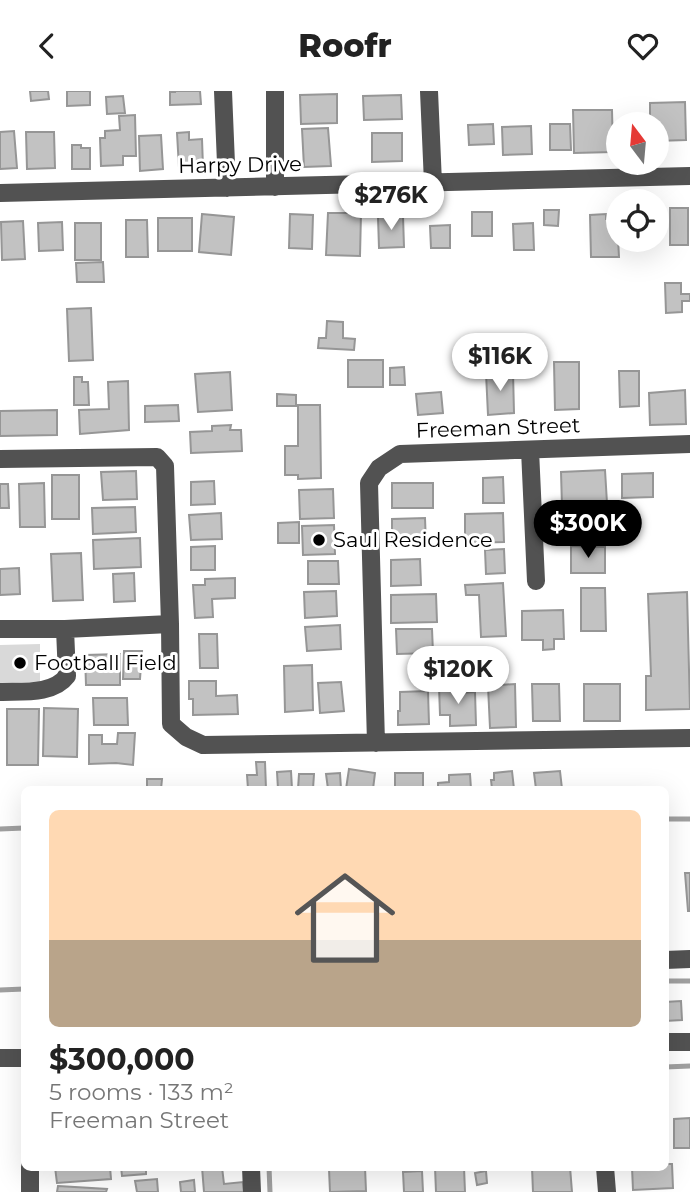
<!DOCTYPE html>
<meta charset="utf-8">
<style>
:root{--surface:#fff;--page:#f6f6f6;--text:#222;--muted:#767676;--accent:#000}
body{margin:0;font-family:Montserrat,sans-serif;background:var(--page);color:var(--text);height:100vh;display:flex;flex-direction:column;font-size:26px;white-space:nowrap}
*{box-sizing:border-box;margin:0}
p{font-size:23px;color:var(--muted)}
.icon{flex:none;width:38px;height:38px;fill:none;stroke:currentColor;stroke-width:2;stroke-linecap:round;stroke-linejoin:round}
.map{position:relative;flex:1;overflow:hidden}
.drawer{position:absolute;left:21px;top:695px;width:648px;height:385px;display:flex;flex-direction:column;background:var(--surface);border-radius:10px;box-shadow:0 7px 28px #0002}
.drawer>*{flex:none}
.needle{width:46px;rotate:344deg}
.buttons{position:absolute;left:606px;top:21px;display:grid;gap:14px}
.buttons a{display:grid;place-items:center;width:63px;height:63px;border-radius:50%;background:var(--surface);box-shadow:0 7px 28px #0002;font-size:35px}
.price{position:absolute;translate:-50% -60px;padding:0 16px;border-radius:24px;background:#fff;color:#222;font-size:23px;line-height:46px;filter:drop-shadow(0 2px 4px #0008)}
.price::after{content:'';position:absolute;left:50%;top:42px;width:21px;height:16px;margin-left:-10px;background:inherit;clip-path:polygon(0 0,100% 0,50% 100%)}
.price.active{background:var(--accent);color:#fff}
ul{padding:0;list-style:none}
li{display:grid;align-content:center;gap:14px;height:371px;padding:0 28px}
li span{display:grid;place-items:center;height:217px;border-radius:10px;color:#555}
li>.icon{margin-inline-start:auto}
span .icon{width:126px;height:126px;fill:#fffc;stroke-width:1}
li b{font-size:30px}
header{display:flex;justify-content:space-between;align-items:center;height:91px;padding:0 28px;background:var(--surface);font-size:32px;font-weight:800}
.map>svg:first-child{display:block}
.green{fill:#d9d9d9}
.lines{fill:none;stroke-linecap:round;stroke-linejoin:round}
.stream{stroke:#a0a0a0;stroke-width:5}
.building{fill:#c2c2c2;stroke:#969696;stroke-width:2}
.minor{stroke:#525252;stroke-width:18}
.poi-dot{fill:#000;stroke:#fff;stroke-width:2.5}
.labels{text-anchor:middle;stroke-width:6;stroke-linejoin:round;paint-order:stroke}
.street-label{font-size:21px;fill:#000;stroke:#fff}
.poi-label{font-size:21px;fill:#000;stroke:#fff;text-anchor:start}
</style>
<header><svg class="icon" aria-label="back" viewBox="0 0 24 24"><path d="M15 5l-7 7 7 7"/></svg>Roofr<svg class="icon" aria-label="heart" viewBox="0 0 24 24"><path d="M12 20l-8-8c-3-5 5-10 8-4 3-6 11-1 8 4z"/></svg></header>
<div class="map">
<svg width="690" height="1101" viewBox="0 0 690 1101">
<rect width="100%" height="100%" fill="#fff"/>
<path class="green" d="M40 553V591L0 592V554Z"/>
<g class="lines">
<path class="stream" d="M665 728H690
M0 738 24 737
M665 890H690
M0 899 24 898
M665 976 690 975
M269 1076 270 1101"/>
</g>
<path class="building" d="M30 0H48L49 8 31 10Z
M67 0H90V14L67 15Z
M175 0H200L201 13 170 14V1H175Z
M337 3V32L301 33 300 4Z
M401 4 402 28 364 29 363 5Z
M123 5 125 22 107 23 106 6Z
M685 11 686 49 656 50V33H650V12Z
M573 19H612L613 61 574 62Z
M135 24 136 65H123V74L101 75 100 47H105V40L120 39 119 25Z
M493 33 494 53 469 54 468 34Z
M550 33H570L571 59H550Z
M531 35 532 63 503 64 502 36Z
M328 37 331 75 304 76 302 38Z
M14 40 17 77 0 78V41Z
M26 41H54L55 77 27 78Z
M189 41V49L202 48 203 76 179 77 177 42Z
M372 42H402V70L372 71Z
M161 44 163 78 140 80 139 45Z
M72 54H81V57H90V78H72Z
M670 117H688V154H670Z
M544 119H559L558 135 544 134Z
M472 121H492V145H472Z
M328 122H361L360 165 326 164Z
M202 123 234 126 231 164 199 161Z
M290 123 313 124 312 158 289 157Z
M606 123V128H617L619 166H591L590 124Z
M403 125 404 156 379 157 378 126Z
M158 127H192V160H158Z
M126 129H147L148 166H126Z
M23 130 25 168 2 169 1 131Z
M62 131 63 159 39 160 38 132Z
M75 132H101V169H75Z
M533 132 534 159H514L513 133Z
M450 134V157H431L430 135Z
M103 171 104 191H77L76 172Z
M665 192H681V203H690V210H682V221L666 222Z
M91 217 93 269 69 270 67 218Z
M327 230 343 231V247L355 248 354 259 318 257 319 247H326Z
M348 269H383V296H348Z
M554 271H579V318L555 319Z
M404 276 405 294H390V277Z
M619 280H639V315L620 316Z
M230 281 232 319 198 321 195 283Z
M513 281 514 322 488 324 486 282Z
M74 286H82V291H88L89 314H74Z
M128 290 129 339 80 343 79 319 109 318 108 291Z
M685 299 686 333 650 334 649 302Z
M441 301 443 322 418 324 416 303Z
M277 303 296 304V315H277Z
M178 314 179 330 145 331V315Z
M298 314H320L321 387 298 388V384H285V355H298Z
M57 319V344L0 345V320Z
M231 334 230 339H241L242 360 191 362 190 341 212 340V335Z
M605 379 607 412 562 415 561 381Z
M136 380 137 408 103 409 101 381Z
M653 382V406L622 407V383Z
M52 384H79V428H52Z
M503 386 504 412H483V387Z
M214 390 215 413 191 414V391Z
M44 392 45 436H20L19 393Z
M392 392H433V417H392Z
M0 393H8L9 417H0Z
M333 398 334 427 300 428 299 399Z
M135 416 136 441 93 443 92 417Z
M221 422 222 448 191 449 189 424Z
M503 422 504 451 465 452V423Z
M425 427 426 453 392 454V428Z
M299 431V452H278V432Z
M334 434 335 463 303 464 302 435Z
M140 447 141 476 94 478 93 449Z
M215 455V479H191V456Z
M571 455 605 456V482H571Z
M504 458 505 482 486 483 485 459Z
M81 462 83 509 53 510 51 463Z
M420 468 421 494 391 495V469Z
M308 470H338L339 493H308Z
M19 477 20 503 0 504V478Z
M134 482 135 510 114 511 113 483Z
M235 487V507L212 508 213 526 195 527 193 494H205V488Z
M503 492 506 545 481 546 479 504H466L465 494Z
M581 497H605L606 540H581Z
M336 500 337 525 305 527 304 501Z
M687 501 690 618 646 619V585H651L648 503Z
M436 503 437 531 391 532V504Z
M563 519 564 548H554V558L543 559V549H522V520Z
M340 534 341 558 307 560 305 536Z
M396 538H432L433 562 397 563Z
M199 543H217L218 577H200Z
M124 560H142L140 588H123Z
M120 563V594H86L85 564Z
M312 574 313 619 285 621 284 575Z
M189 590H216V605L237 604 238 623 193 624V608H189Z
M341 591 344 620 320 622 318 592Z
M515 593 516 636 490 637 488 595Z
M532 593H559L560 630H533Z
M584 593H620V630H584Z
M459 594V602L475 601 476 634 450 635V624H440L439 595Z
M428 600 429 633 398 634V620H400V601Z
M93 607H127L128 634H94Z
M44 617 78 618 77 666 43 665Z
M7 618H39L38 674H7Z
M118 642H135L133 674 116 672 89 673V644H102V653H117Z
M256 671H265L266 698H248L247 684H257Z
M349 678 375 682 373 698H346Z
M291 680 292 698H278L277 681Z
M512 680 514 698H492L491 689H494V682Z
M560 680 562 698H536L534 682Z
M340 682 341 698H328L326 683Z
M395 682H423V698H395Z
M299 683H314L313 698H298Z
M470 683 471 698H438V692L449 691V684Z
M147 688H162L161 698H147Z
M685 782H690V820H688Z
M681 910 682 929 665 930V911Z
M690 1027V1057H674V1028Z
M665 1073H672L673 1097 633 1099 632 1076H665Z
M55 1076H110L111 1088 57 1092Z
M121 1076H146V1083L122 1085Z
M202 1076H222L224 1093 243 1091 244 1101H204Z
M348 1076H365L366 1100 330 1101 329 1078Z
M435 1076H464L465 1101H436Z
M532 1076H570L572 1101H533Z
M422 1080 423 1101H404L403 1081Z
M486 1080 487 1092 477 1094 475 1082Z
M157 1088 158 1101H137L135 1090Z
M194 1089 195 1101H181L180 1091Z
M58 1095 107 1098 106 1101H57Z"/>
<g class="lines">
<path class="minor" d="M223 0 227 97
M275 0V96
M429 0 433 92
M0 102 690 85
M530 359 536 490
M0 368 157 366 165 375 170 533
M0 538H65L170 533 171 633 186 646 203 654 690 647
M0 601C21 600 53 604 67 585L65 538
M376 652 369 392 379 377 400 363 690 353
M665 869 690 868
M665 951H690
M0 967H24
M251 1076 252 1101
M605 1076 607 1101
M30 1101V1076"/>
</g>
<g class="poi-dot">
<circle cx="319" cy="449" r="7"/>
<circle cx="20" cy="572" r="7"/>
</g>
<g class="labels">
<g class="street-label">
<text transform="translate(240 74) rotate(-1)" y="7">Harpy Drive</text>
<text transform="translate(498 337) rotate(-2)" y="7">Freeman Street</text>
</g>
<g class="poi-label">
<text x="333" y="456">Saul Residence</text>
<text x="34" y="579">Football Field</text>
</g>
</g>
</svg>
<div class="buttons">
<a><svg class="needle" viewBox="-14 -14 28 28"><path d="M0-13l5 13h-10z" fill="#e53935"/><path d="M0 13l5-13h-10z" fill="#767676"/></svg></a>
<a><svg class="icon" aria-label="locate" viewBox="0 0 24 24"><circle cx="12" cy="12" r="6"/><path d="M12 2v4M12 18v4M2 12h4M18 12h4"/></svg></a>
</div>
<b class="price" style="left:391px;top:141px">$276K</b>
<b class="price" style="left:500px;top:302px">$116K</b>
<b class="price active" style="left:588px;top:469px">$300K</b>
<b class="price" style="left:458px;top:615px">$120K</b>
<section class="drawer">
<ul>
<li><span style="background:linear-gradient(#ffd9b3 60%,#b9a48a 0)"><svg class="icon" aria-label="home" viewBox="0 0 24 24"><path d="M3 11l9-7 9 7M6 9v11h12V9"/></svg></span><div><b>$300,000</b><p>5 rooms · 133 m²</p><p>Freeman Street</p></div></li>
</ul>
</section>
</div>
